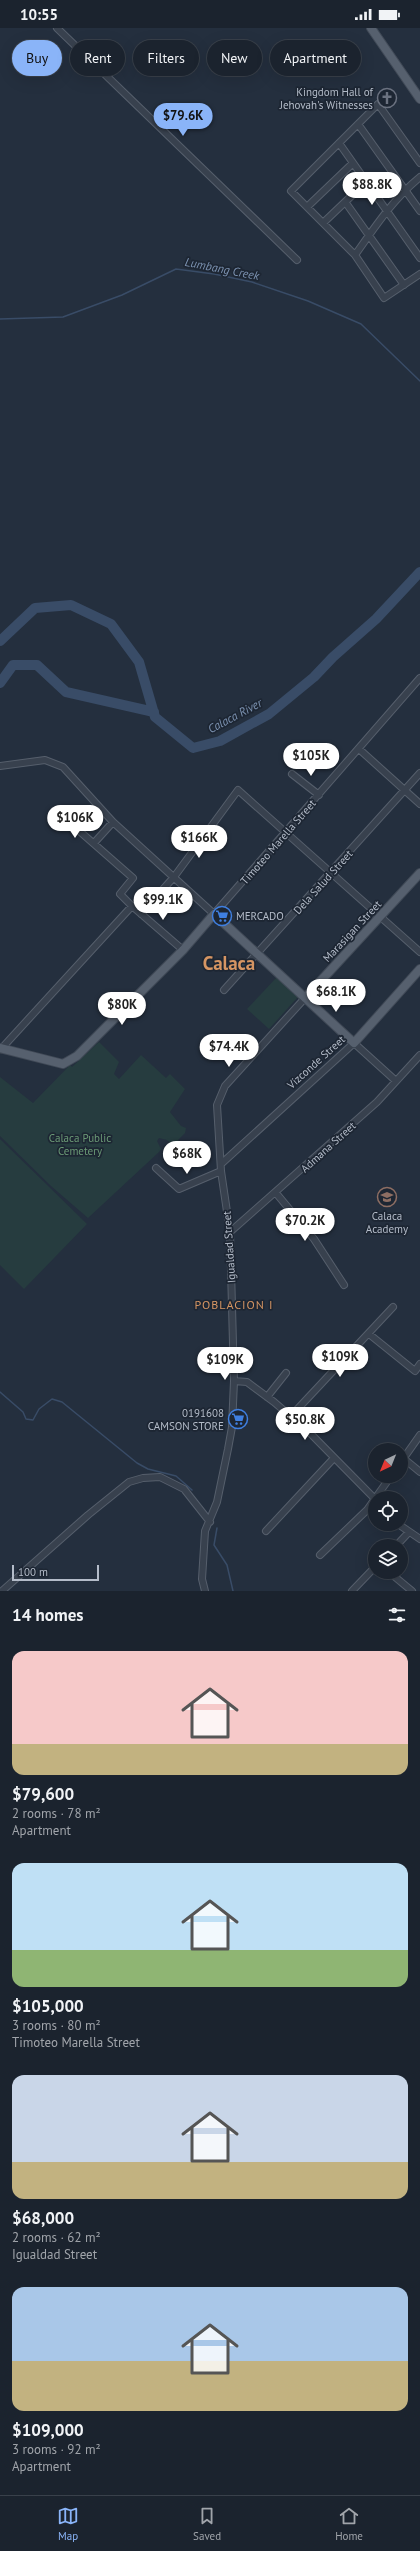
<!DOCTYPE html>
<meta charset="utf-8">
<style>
:root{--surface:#1b232e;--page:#282f3a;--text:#f1f3f6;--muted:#a0a4aa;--line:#39404a;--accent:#8ab4f8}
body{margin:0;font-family:"PT Sans",sans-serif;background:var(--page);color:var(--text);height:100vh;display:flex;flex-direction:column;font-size:15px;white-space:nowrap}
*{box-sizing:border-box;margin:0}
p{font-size:13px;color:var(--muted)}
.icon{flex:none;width:22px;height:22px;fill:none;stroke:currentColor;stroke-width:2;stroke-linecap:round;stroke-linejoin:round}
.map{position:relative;height:1563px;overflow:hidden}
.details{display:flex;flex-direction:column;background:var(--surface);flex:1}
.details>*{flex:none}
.hud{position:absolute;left:12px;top:12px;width:396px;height:36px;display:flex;gap:8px}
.needle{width:26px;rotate:223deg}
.fabs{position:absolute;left:368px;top:1415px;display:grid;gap:8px}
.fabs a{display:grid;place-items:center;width:40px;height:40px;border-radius:50%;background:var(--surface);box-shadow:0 4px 16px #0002,0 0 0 1px var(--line);font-size:20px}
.scale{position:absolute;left:12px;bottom:10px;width:87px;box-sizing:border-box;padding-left:4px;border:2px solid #b4bcc9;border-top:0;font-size:11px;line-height:14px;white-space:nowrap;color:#b4bcc9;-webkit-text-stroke:3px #1d2633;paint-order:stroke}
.price{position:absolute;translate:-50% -34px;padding:0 9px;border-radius:14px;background:#fff;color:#222;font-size:13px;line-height:26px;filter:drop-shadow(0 1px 2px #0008)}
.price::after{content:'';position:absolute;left:50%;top:24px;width:12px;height:9px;margin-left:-6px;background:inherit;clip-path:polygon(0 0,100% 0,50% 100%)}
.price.current{background:var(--accent);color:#111}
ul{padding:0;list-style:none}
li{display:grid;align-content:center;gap:8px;height:212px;padding:0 12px}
li span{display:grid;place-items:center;height:124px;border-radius:12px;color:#555}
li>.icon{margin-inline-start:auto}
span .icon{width:72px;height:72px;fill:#fffc;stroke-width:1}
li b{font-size:17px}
h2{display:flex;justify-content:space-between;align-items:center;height:48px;padding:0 12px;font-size:17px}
.tag{padding:0 14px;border-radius:18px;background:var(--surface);box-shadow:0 4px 16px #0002,0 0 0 1px var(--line);font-size:14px;line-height:36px}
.tag.current{background:var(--accent);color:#111}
.status{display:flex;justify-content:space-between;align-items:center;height:28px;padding:0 20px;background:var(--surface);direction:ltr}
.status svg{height:11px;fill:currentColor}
.dock{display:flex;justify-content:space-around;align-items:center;height:56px;border-top:1px solid var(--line);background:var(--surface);font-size:11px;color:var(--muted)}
.dock a{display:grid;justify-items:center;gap:2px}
.dock .current{color:var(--accent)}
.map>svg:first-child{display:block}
.green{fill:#263c3f}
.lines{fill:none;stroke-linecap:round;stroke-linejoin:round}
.stream{stroke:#394c67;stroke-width:1.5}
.river{stroke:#394c67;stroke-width:10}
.minor-casing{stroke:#565f6c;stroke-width:8}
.major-casing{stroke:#414a57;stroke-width:10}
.minor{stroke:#38414e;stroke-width:6}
.major{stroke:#56606e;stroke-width:8}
.labels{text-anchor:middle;stroke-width:3.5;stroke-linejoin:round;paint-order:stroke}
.poi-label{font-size:11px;fill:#b4bcc9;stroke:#1d2633;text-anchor:end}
.street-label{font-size:11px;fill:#b4bcc9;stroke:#1d2633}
.park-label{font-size:11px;fill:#6b9a76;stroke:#1d2633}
.water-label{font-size:12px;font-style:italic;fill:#7c92b1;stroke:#1d2633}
.neighbourhood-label{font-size:12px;letter-spacing:1px;fill:#d59563;stroke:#1d2633}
.town-label{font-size:19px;font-weight:bold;fill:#d59563;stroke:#1d2633}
</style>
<div class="status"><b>10:55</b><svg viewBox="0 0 49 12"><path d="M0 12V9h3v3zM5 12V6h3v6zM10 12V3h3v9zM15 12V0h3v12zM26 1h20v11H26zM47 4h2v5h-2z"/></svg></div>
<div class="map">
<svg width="420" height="1563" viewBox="0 0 420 1563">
<rect width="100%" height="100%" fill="#242f3e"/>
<path class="green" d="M277 949 297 967V970L269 1001 247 981Z
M99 1014 119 1034 114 1046 119 1051 141 1027 166 1050 170 1046 185 1061 170 1084 181 1098 186 1100 185 1105 178 1112 187 1120 181 1124 167 1112 159 1110 157 1113 161 1121 159 1124 88 1190 51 1158 0 1108V1049L33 1075 70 1037 72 1039Z
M0 1111 87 1196 24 1261 0 1237Z"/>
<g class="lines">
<path class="stream" d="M0 291 63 289 122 267 176 241 214 246 252 254 308 273 361 296 420 353
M0 1364 23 1384 26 1391 33 1392 39 1381 52 1371 62 1374 137 1435 148 1441 176 1448 192 1462
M217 1500 214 1517 227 1537 233 1563"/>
<path class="river" d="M0 613 35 580 71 577 111 596 139 634 155 689 193 720 220 713 269 686 314 649 333 629 376 591 420 544
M0 655 13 637H37L66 664 154 684"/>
<defs>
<path id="minor" d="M57 0 297 232
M358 96 420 183
M339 115 420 230
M420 135 378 76 291 163 355 227 384 270 420 246
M346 175 404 257
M307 179 353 135
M323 195 366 154
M355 227C375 199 393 171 420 149
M359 721 420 776
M0 738 45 732 63 739 113 794 214 886 420 650
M292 746 319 767
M94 815 113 794
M132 878 183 922
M141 886 174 849 238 762 420 924
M224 962 420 745
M1 1021 132 878 120 866 133 850 69 794
M221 1136 354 1015 396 1053
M156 1140 179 1161 221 1143
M276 1165 314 1211 344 1257
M230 1204 377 1074 420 1027
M369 1306 415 1343 420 1336
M234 1353 247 1354 274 1374 309 1404 375 1471
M267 1369 286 1345
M291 1388 393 1279
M403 1430 420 1444
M401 1434 420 1407
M398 1496 420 1511
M266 1503 334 1430
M396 1518 409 1504
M320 1527 367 1482 391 1448
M389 1544 412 1563
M2 1563 88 1487 129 1454 143 1450 160 1449 184 1461 210 1494
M205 1563 202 1551 205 1503 217 1474 228 1421 232 1399 234 1353 230 1204 221 1143 217 1077 225 1058 305 970
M352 1563 375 1539"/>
<path id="major" d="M371 0 420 71
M305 970 420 845
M0 1020 63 1036 77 1028 183 922 214 886 354 1015 420 941"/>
</defs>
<use href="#minor" class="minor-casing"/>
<use href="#major" class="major-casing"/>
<use href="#minor" class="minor"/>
<use href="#major" class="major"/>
</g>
<defs>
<symbol id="church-ring" viewBox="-11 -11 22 22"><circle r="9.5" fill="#1d2633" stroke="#6b7280" stroke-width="1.5"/><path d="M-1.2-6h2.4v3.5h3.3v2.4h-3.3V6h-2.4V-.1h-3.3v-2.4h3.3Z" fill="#6b7280"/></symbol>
<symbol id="supermarket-ring" viewBox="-11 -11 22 22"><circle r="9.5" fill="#1d2633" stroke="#3f7fe0" stroke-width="1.5"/><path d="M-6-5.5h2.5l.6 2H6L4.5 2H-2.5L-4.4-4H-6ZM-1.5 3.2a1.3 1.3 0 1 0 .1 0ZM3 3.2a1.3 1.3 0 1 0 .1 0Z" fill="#3f7fe0"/></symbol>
<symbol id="school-ring" viewBox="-11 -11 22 22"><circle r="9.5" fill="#1d2633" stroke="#8d6e63" stroke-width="1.5"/><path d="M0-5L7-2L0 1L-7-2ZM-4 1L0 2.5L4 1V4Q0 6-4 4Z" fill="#8d6e63"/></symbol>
</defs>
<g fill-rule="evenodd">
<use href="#church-ring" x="376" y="59" width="22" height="22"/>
<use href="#supermarket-ring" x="211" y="877" width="22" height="22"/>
<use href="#school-ring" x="376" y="1158" width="22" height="22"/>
<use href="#supermarket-ring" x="227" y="1380" width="22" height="22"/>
</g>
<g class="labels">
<g class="poi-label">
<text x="373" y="68">Kingdom Hall of<tspan x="373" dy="13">Jehovah's Witnesses</tspan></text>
<text x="236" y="892" text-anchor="start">MERCADO</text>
<text x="387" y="1192" text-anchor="middle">Calaca<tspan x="387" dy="13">Academy</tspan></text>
<text x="224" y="1389">0191608<tspan x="224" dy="13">CAMSON STORE</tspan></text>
</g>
<g class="street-label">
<text transform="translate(278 814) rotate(-49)" y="4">Timoteo Marella Street</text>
<text transform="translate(323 854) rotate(-48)" y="4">Dela Salud Street</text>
<text transform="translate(352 903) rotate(-47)" y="4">Marasigan Street</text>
<text transform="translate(316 1034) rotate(-42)" y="4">Vizconde Street</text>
<text transform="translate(328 1119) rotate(-42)" y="4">Admana Street</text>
<text transform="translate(229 1219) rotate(-94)" y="4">Igualdad Street</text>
</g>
<g class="park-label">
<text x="80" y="1114">Calaca Public<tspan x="80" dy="13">Cemetery</tspan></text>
</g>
<g class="water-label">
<text transform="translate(222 241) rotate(11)" y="4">Lumbang Creek</text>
<text transform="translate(235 688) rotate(-28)" y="4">Calaca River</text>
</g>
<g class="neighbourhood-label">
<text x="234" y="1281">POBLACION I</text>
</g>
<g class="town-label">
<text x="229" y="942">Calaca</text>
</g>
</g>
</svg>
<div class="fabs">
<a><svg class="needle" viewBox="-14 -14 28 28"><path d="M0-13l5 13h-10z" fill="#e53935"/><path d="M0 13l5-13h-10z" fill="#a0a4aa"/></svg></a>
<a><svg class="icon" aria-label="locate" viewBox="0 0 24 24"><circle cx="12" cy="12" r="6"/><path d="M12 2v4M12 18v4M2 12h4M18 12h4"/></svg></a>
<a><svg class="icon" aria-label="layers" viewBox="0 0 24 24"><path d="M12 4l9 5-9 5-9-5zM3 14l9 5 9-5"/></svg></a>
</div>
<div class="scale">100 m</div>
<b class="price current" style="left:183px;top:109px">$79.6K</b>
<b class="price" style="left:372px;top:178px">$88.8K</b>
<b class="price" style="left:311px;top:749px">$105K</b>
<b class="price" style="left:75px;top:811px">$106K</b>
<b class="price" style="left:199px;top:831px">$166K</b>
<b class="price" style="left:163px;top:893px">$99.1K</b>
<b class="price" style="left:336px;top:985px">$68.1K</b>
<b class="price" style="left:122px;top:998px">$80K</b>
<b class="price" style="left:229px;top:1040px">$74.4K</b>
<b class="price" style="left:187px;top:1147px">$68K</b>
<b class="price" style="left:305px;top:1214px">$70.2K</b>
<b class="price" style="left:340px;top:1350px">$109K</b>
<b class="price" style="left:225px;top:1353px">$109K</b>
<b class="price" style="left:305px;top:1413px">$50.8K</b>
<div class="hud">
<a class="tag current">Buy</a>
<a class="tag">Rent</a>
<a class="tag">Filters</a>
<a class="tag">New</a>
<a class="tag">Apartment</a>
</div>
</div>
<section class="details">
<h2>14 homes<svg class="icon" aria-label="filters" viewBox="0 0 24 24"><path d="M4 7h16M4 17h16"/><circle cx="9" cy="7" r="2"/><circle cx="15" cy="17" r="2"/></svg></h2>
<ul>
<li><span style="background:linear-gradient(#f6c9c9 75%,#c2b280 0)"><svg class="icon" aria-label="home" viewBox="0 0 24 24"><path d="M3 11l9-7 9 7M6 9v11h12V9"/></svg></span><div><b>$79,600</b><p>2 rooms · 78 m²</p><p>Apartment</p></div></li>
<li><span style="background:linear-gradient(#bfe0f5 70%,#8fb573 0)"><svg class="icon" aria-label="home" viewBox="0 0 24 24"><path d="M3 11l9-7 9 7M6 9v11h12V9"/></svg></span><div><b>$105,000</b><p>3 rooms · 80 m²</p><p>Timoteo Marella Street</p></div></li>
<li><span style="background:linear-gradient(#c9d6e8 70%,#c2b280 0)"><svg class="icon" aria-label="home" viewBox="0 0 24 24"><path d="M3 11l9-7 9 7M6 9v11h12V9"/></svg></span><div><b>$68,000</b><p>2 rooms · 62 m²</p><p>Igualdad Street</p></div></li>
<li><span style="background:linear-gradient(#a9c7e8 60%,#c2b280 0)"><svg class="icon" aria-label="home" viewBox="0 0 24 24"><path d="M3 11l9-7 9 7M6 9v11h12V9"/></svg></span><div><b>$109,000</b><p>3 rooms · 92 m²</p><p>Apartment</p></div></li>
</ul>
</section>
<nav class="dock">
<a class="current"><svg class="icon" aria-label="map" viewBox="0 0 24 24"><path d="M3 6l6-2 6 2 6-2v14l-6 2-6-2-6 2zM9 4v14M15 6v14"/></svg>Map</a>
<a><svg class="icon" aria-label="saved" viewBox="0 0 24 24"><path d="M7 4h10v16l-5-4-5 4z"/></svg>Saved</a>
<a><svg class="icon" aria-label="home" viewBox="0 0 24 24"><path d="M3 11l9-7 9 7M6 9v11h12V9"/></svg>Home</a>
</nav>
